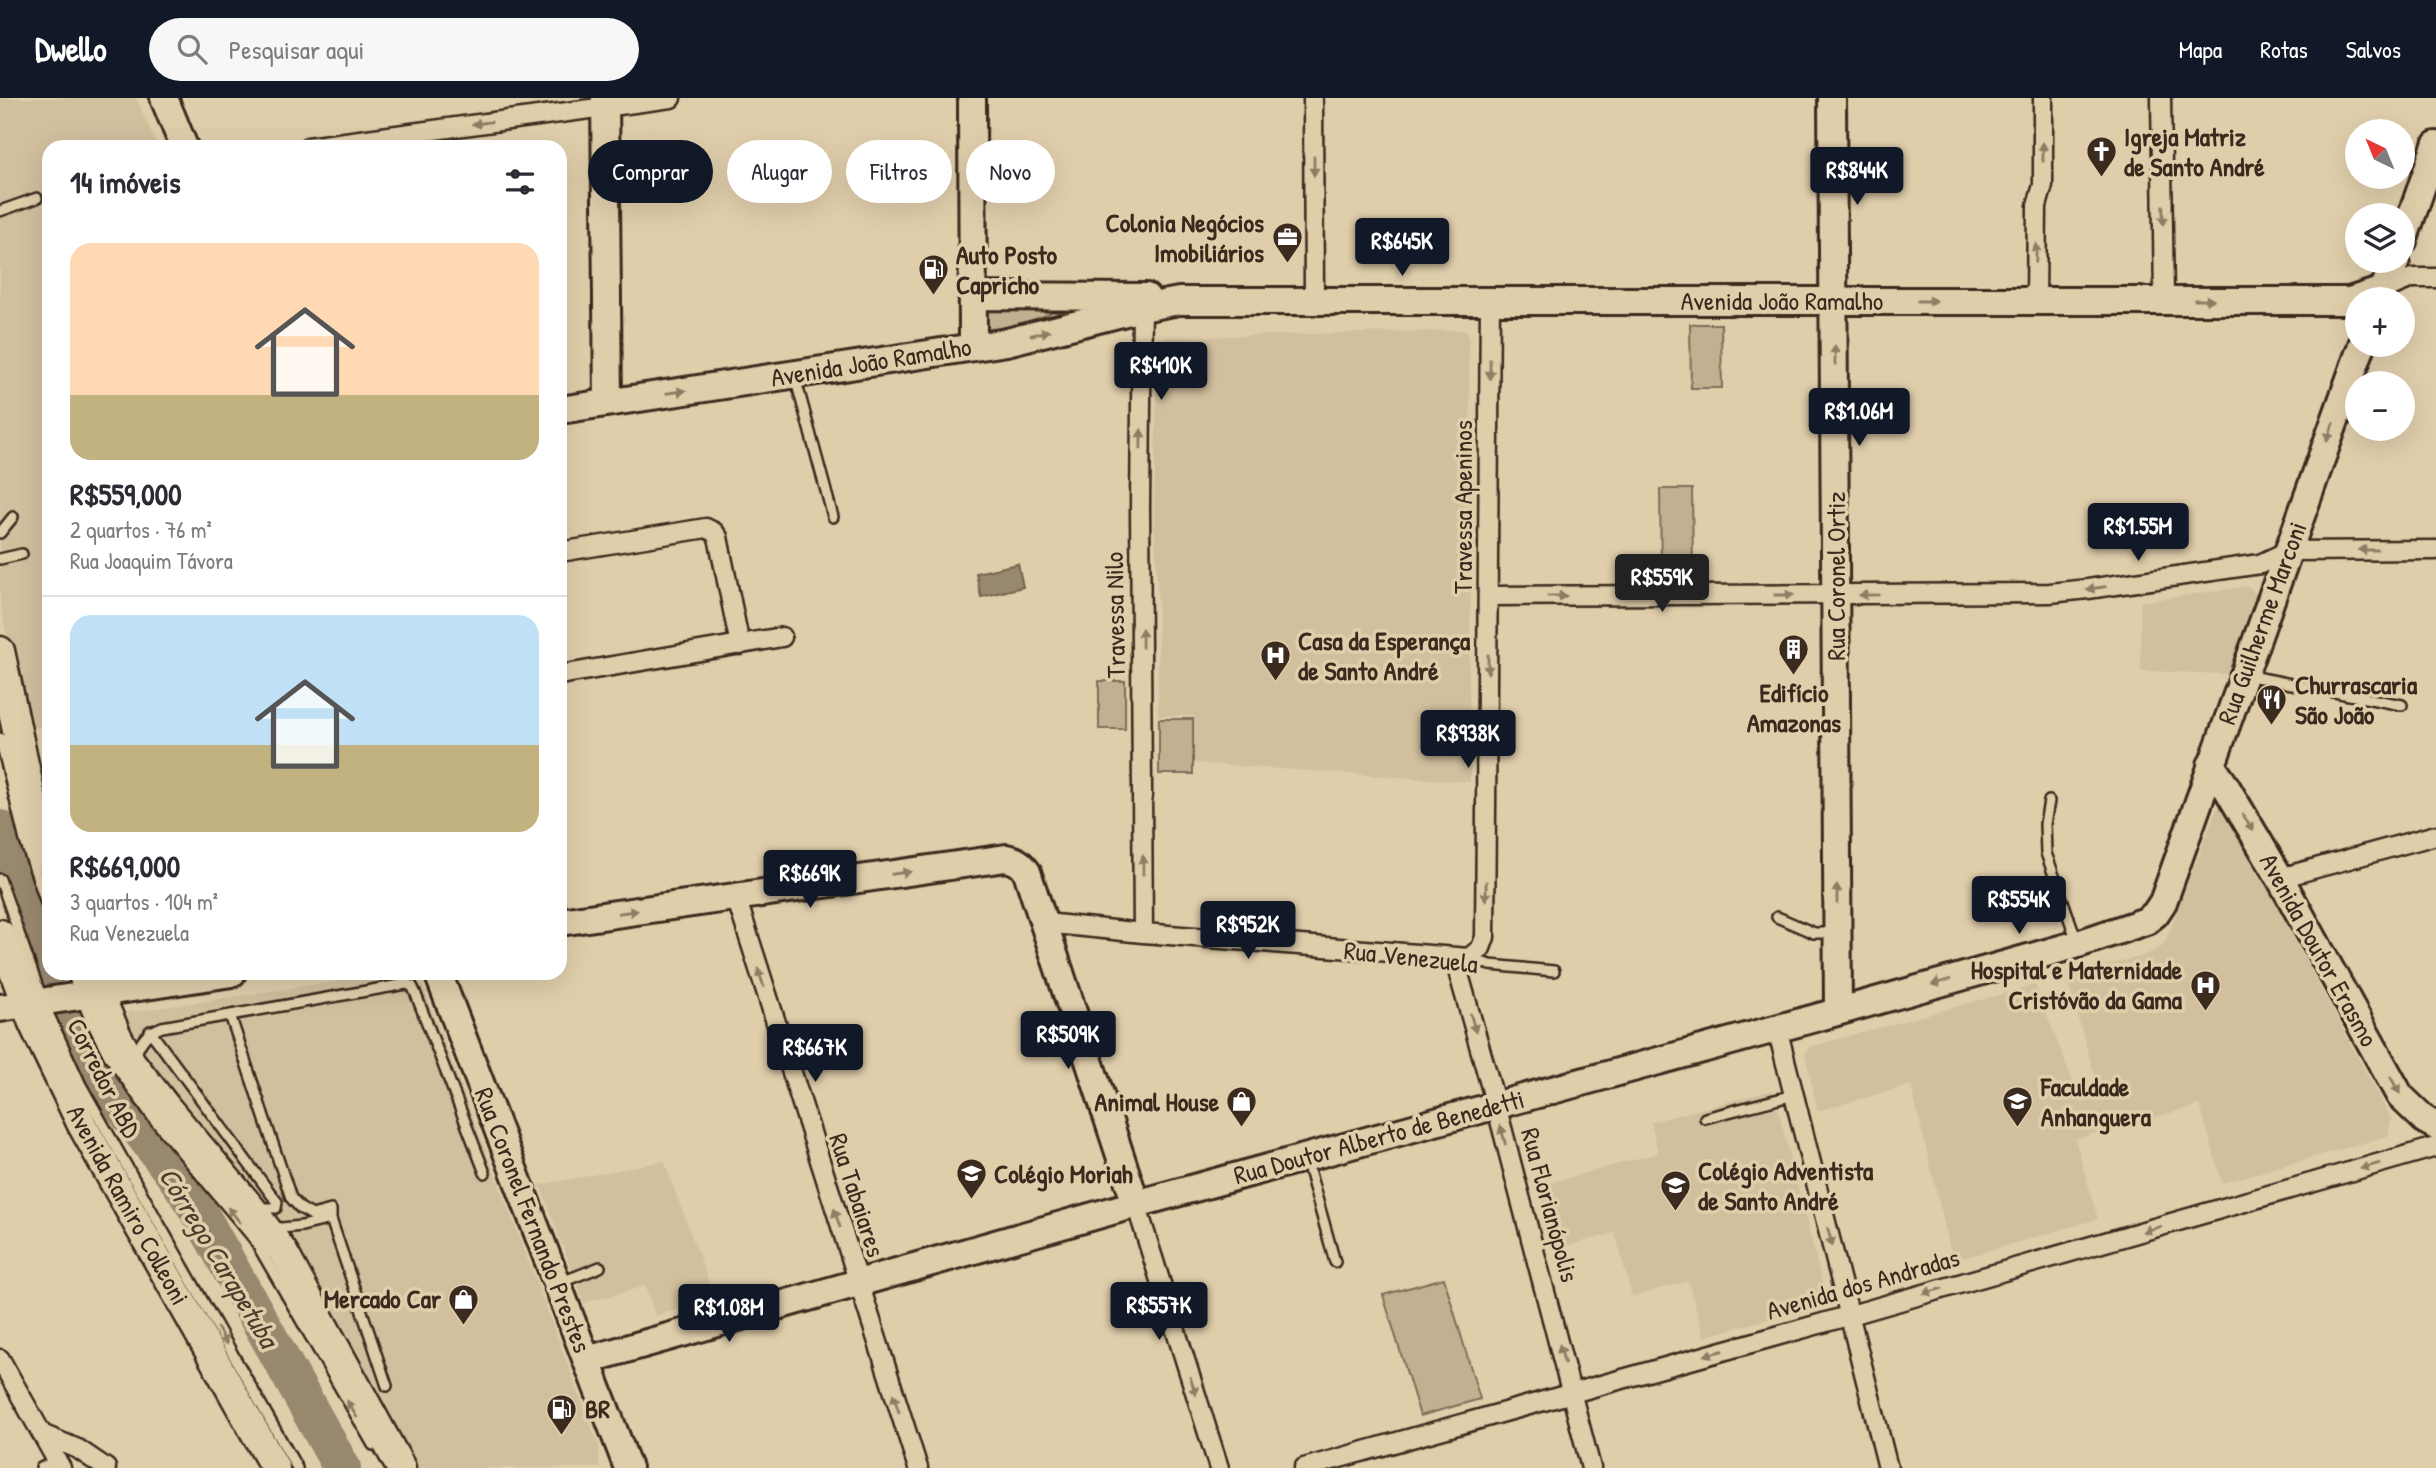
<!DOCTYPE html>
<html lang="pt">
<meta charset="utf-8">
<style>
:root{--surface:#fff;--page:#f7f7f7;--text:#2b2b33;--muted:#7c7c81;--line:#e1e1e2;--accent:#111827}
body{margin:0;font-family:"Patrick Hand",sans-serif;background:var(--page);color:var(--text);height:100vh;display:flex;flex-direction:column;font-size:26px;white-space:nowrap}
*{box-sizing:border-box;margin:0}
p{font-size:23px;color:var(--muted)}
.icon{flex:none;width:38px;height:38px;fill:none;stroke:currentColor;stroke-width:2;stroke-linecap:round;stroke-linejoin:round}
.map{position:relative;flex:1;overflow:hidden}
.drawer{position:absolute;left:42px;top:42px;width:525px;height:840px;display:flex;flex-direction:column;background:var(--surface);border-radius:21px;box-shadow:0 7px 28px #0002}
.drawer>*{flex:none}
.top-card{position:absolute;left:588px;top:42px;width:665px;height:63px;display:flex;gap:14px}
.needle{width:46px;rotate:317deg}
.buttons{position:absolute;left:2345px;top:21px;display:grid;gap:14px}
.buttons a{display:grid;place-items:center;width:70px;height:70px;border-radius:50%;background:var(--surface);box-shadow:0 7px 28px #0002;font-size:35px}
.price{position:absolute;translate:-50% -60px;padding:0 16px;border-radius:7px;background:var(--accent);color:#fff;font-size:23px;line-height:46px;filter:drop-shadow(0 2px 4px #0008)}
.price::after{content:'';position:absolute;left:50%;top:42px;width:21px;height:16px;margin-left:-10px;background:inherit;clip-path:polygon(0 0,100% 0,50% 100%)}
.price.current{background:#222;color:#fff}
ul{padding:0;list-style:none}
li{display:grid;align-content:center;gap:14px;height:371px;padding:0 28px}
li+li{border-top:2px solid var(--line)}
li span{display:grid;place-items:center;height:217px;border-radius:21px;color:#555}
li>.icon{margin-inline-start:auto}
span .icon{width:126px;height:126px;fill:#fffc;stroke-width:1}
li b{font-size:30px}
h2{display:flex;justify-content:space-between;align-items:center;height:84px;padding:0 28px;font-size:30px}
.tag{padding:0 24px;border-radius:32px;background:var(--surface);box-shadow:0 7px 28px #0002;font-size:24px;line-height:63px}
.tag.current{background:var(--accent);color:#fff}
header{display:flex;align-items:center;gap:42px;box-sizing:border-box;height:98px;padding:0 35px;background:var(--accent);color:#fff}
header strong{font-size:33px}
nav{display:flex;gap:38px;margin-inline-start:auto;font-size:24px}
.search{width:490px;height:63px;background:var(--page);display:flex;align-items:center;gap:18px;box-sizing:border-box;padding:0 24px;border-radius:38px;color:var(--muted);font-size:26px}
.map>svg:first-child{display:block}
.built{fill:#d1bf9e}
.green{fill:#c2b091;stroke:#7e6d58;stroke-width:2}
.water{fill:#98886e;stroke:#73624e;stroke-width:2}
.lines{fill:none;stroke-linecap:round;stroke-linejoin:round}
.river{stroke:#98886e;stroke-width:38}
.lane-casing{stroke:#3b2a1e;stroke-width:14}
.street-casing{stroke:#3b2a1e;stroke-width:23}
.secondary-casing{stroke:#3b2a1e;stroke-width:32}
.primary-casing{stroke:#3b2a1e;stroke-width:33}
.lane{stroke:#e0ceab;stroke-width:9}
.street{stroke:#e0ceab;stroke-width:18}
.secondary{stroke:#e0ceab;stroke-width:26}
.primary{stroke:#e0ceab;stroke-width:28}
.oneway{fill:#8e7c64}
.labels{text-anchor:middle;stroke-width:7;stroke-linejoin:round;paint-order:stroke}
.poi-label{font-size:26px;font-weight:bold;fill:#3b2a1e;stroke:#e0ceab;text-anchor:start}
.street-label{font-size:26px;fill:#3b2a1e;stroke:#e0ceab}
.water-label{font-size:28px;font-style:italic;fill:#4e3d2e;stroke:#e0ceab}
</style>
<header>
<strong>Dwello</strong>
<div class="search"><svg class="icon" aria-label="search" viewBox="0 0 24 24"><circle cx="10" cy="10" r="6"/><path d="M15 15l6 6"/></svg>Pesquisar aqui</div>
<nav><a>Mapa</a><a>Rotas</a><a>Salvos</a></nav>
</header>
<div class="map">
<svg width="2436" height="1370" viewBox="0 0 2436 1370">
<rect width="100%" height="100%" fill="#e0ceab"/>
<filter id="ink" filterUnits="userSpaceOnUse"><feTurbulence type="fractalNoise" baseFrequency=".0143" numOctaves="2"/><feDisplacementMap in="SourceGraphic" scale="14" xChannelSelector="R" yChannelSelector="G"/><feConvolveMatrix kernelMatrix="1 2 1 2 8 2 1 2 1" color-interpolation-filters="sRGB"/></filter>
<g filter="url(#ink)">
<path class="built" d="M0 0H136L158 49H49V627L25 631 0 505Z
M1468 232 1473 408 1469 575 1470 684 1194 665V618H1158V510L1154 410 1158 240Z
M2248 488 2256 496 2228 576 2141 573 2140 504Z
M2217 710H2222L2228 717 2391 1021 2388 1038 2222 1085 2200 1007 2075 1041 2098 1121 1953 1163 1911 987 1818 1013 1805 956 1809 949 2035 887 2081 1004 2101 999 2066 878 2146 857 2158 851 2165 844Z
M392 875H418L599 1348V1370H412L194 1022 138 950 125 923 128 915 131 914Z
M1773 992 1826 1199 1825 1205 1704 1239 1688 1183 1632 1199 1615 1135 1555 1151 1538 1088 1658 1055 1651 1024Z
M664 1063 715 1201 655 1218 646 1188 584 1205 540 1087Z"/>
<path class="green" d="M987 211H1055L1047 217 991 236 987 233Z
M1721 226 1722 290H1691L1690 226Z
M1660 391H1692L1693 478H1661Z
M1099 583H1125V631H1099Z
M1159 621H1193V676H1159Z
M1444 1180 1480 1301 1420 1318 1383 1197Z"/>
<path class="water" d="M1018 466 1023 489 981 499 976 475Z"/>
<g class="lines">
<path class="river" d="M0 731 49 871
M68 916 101 980 180 1084 196 1109 342 1370"/>
<defs>
<path id="lane" d="M0 113 37 100
M795 279 833 419
M0 435 13 419
M0 461 22 456
M2245 577 2402 607
M0 640 25 743 49 814
M2049 703 2045 726 2046 755 2077 843
M0 781 43 904 81 987 297 1370
M1777 819 1814 835H1836
M1469 860 1490 867 1554 873
M72 875 89 919 109 958 153 1020 254 1141 373 1347
M230 917 291 1100 300 1110 312 1117 331 1112V1121L302 1128 271 1131
M150 933 277 1104 276 1110H260
M135 957C142 942 146 935 162 929L406 886 412 888 415 894 485 1075
M1705 1020 1794 997
M1306 1061 1335 1164
M331 1121 387 1288
M559 1185 600 1169
M41 1370 56 1362"/>
<path id="street" d="M1313 0 1314 203
M2161 0 2164 202
M308 49 671 0
M2383 192 2412 180H2436
M1142 202 1140 409 1143 835
M2036 202 2037 108 2043 87V0
M560 454 706 430 714 434 718 439 740 547
M1489 498 2050 495 2088 491 2260 466 2288 453 2436 452
M560 577 782 539
M2280 780 2436 737
M736 799 918 1370
M1045 825 1143 835 1469 860 1481 850 1485 839 1490 203
M1454 859 1496 1007 1591 1370
M1777 930 1888 1370
M1136 1106 1219 1370
M0 1261 61 1370
M42 1336 78 1351 106 1370
M1304 1370 1830 1223 2436 1049"/>
<path id="secondary" d="M164 0 184 49
M605 0 608 304
M972 0 973 248
M1832 0 1838 913
M2403 143 2436 47
M973 198 1146 199
M2379 201 2396 163
M560 312 1007 244 1142 210 1179 203H2349L2383 192
M2211 667 2225 687 2280 780 2400 998 2425 1022 2436 1028
M560 824 1006 760C1016 762 1021 765 1027 774L1136 1106
M438 875 628 1370
M0 910 232 875
M587 1262 1136 1106 1819 919 2078 846 2146 823 2155 816 2163 804 2362 247"/>
<path id="primary" d="M0 553 30 694 49 762
M0 836 33 925 82 1027 275 1370
M90 875 117 938 131 964 166 1009 251 1110 283 1154 401 1370"/>
</defs>
<use href="#lane" class="lane-casing"/>
<use href="#street" class="street-casing"/>
<use href="#secondary" class="secondary-casing"/>
<use href="#primary" class="primary-casing"/>
<use href="#lane" class="lane"/>
<use href="#street" class="street"/>
<use href="#secondary" class="secondary"/>
<use href="#primary" class="primary"/>
</g>
<defs><path id="oneway-solid" d="M-6-.8H1V-3.2L6.5 0L1 3.2V.8H-6Z" transform="scale(1.75)"/></defs>
<g class="oneway">
<use href="#oneway-solid" transform="translate(482 25) rotate(172)"/>
<use href="#oneway-solid" transform="translate(2043 54) rotate(-90)"/>
<use href="#oneway-solid" transform="translate(1314 68) rotate(90)"/>
<use href="#oneway-solid" transform="translate(2163 117) rotate(89)"/>
<use href="#oneway-solid" transform="translate(2036 155) rotate(-89)"/>
<use href="#oneway-solid" transform="translate(2204 202)"/>
<use href="#oneway-solid" transform="translate(1927 203)"/>
<use href="#oneway-solid" transform="translate(1040 235) rotate(-14)"/>
<use href="#oneway-solid" transform="translate(1835 257) rotate(-90)"/>
<use href="#oneway-solid" transform="translate(1490 271) rotate(90)"/>
<use href="#oneway-solid" transform="translate(676 294) rotate(-8)"/>
<use href="#oneway-solid" transform="translate(2330 334) rotate(110)"/>
<use href="#oneway-solid" transform="translate(1141 341) rotate(-89)"/>
<use href="#oneway-solid" transform="translate(2368 452) rotate(180)"/>
<use href="#oneway-solid" transform="translate(2096 490) rotate(172)"/>
<use href="#oneway-solid" transform="translate(1784 497)"/>
<use href="#oneway-solid" transform="translate(1869 497) rotate(179)"/>
<use href="#oneway-solid" transform="translate(1557 498)"/>
<use href="#oneway-solid" transform="translate(1142 540) rotate(-91)"/>
<use href="#oneway-solid" transform="translate(1488 566) rotate(91)"/>
<use href="#oneway-solid" transform="translate(2248 725) rotate(60)"/>
<use href="#oneway-solid" transform="translate(1143 767) rotate(-90)"/>
<use href="#oneway-solid" transform="translate(901 775) rotate(-8)"/>
<use href="#oneway-solid" transform="translate(1486 793) rotate(91)"/>
<use href="#oneway-solid" transform="translate(1837 796) rotate(-90)"/>
<use href="#oneway-solid" transform="translate(628 814) rotate(-8)"/>
<use href="#oneway-solid" transform="translate(761 880) rotate(-108)"/>
<use href="#oneway-solid" transform="translate(1941 884) rotate(164)"/>
<use href="#oneway-solid" transform="translate(1473 925) rotate(74)"/>
<use href="#oneway-solid" transform="translate(2395 987) rotate(61)"/>
<use href="#oneway-solid" transform="translate(1503 1037) rotate(-105)"/>
<use href="#oneway-solid" transform="translate(2370 1068) rotate(164)"/>
<use href="#oneway-solid" transform="translate(234 1117) rotate(-129)"/>
<use href="#oneway-solid" transform="translate(837 1120) rotate(-108)"/>
<use href="#oneway-solid" transform="translate(2152 1131) rotate(164)"/>
<use href="#oneway-solid" transform="translate(1830 1139) rotate(76)"/>
<use href="#oneway-solid" transform="translate(1933 1193) rotate(164)"/>
<use href="#oneway-solid" transform="translate(222 1238) rotate(60)"/>
<use href="#oneway-solid" transform="translate(1714 1255) rotate(165)"/>
<use href="#oneway-solid" transform="translate(1562 1256) rotate(-105)"/>
<use href="#oneway-solid" transform="translate(1193 1288) rotate(72)"/>
<use href="#oneway-solid" transform="translate(896 1305) rotate(-108)"/>
<use href="#oneway-solid" transform="translate(352 1311) rotate(-120)"/>
</g>
</g>
<defs>
<symbol id="church-pin" viewBox="-11 -11 22 30"><path d="M0 17L-7.5 6A9.5 9.5 0 1 1 7.5 6Z" fill="#3b2a1e" stroke="#e0ceab"/><path d="M-1.2-6h2.4v3.5h3.3v2.4h-3.3V6h-2.4V-.1h-3.3v-2.4h3.3Z" fill="#fff"/></symbol>
<symbol id="office-pin" viewBox="-11 -11 22 30"><path d="M0 17L-7.5 6A9.5 9.5 0 1 1 7.5 6Z" fill="#3b2a1e" stroke="#e0ceab"/><path d="M-6-3h4V-5.5h4V-3h4V5H-6ZM-1-4.5V-3h2v-1.5ZM-6 0V1H6V0Z" fill="#fff"/></symbol>
<symbol id="fuel-pin" viewBox="-11 -11 22 30"><path d="M0 17L-7.5 6A9.5 9.5 0 1 1 7.5 6Z" fill="#3b2a1e" stroke="#e0ceab"/><path d="M-5.5-6h7V0h2V4h1.3V-2.5L3-4.5l.8-.8L6-3V5H2.5V1h-1V6h-7ZM-4.2-4.7v3.2H.2V-4.7Z" fill="#fff"/></symbol>
<symbol id="building-pin" viewBox="-11 -11 22 30"><path d="M0 17L-7.5 6A9.5 9.5 0 1 1 7.5 6Z" fill="#3b2a1e" stroke="#e0ceab"/><path d="M-4-6H4V6H1V3H-1V6H-4ZM-2.5-4.3h1.7v1.8h-1.7ZM.8-4.3h1.7v1.8H.8ZM-2.5-1h1.7V.8h-1.7ZM.8-1h1.7V.8H.8Z" fill="#fff"/></symbol>
<symbol id="hospital-pin" viewBox="-11 -11 22 30"><path d="M0 17L-7.5 6A9.5 9.5 0 1 1 7.5 6Z" fill="#3b2a1e" stroke="#e0ceab"/><path d="M-5-5h3v3.5h4V-5h3V5h-3V1.5h-4V5h-3Z" fill="#fff"/></symbol>
<symbol id="restaurant-pin" viewBox="-11 -11 22 30"><path d="M0 17L-7.5 6A9.5 9.5 0 1 1 7.5 6Z" fill="#3b2a1e" stroke="#e0ceab"/><path d="M-5-6h1v4h1v-4h1v4h1v-4h1v5L-1.5 .5V6h-2V.5L-5-1ZM5-6V6H3V1.5H1.5Q1.5-4 5-6Z" fill="#fff"/></symbol>
<symbol id="shop-pin" viewBox="-11 -11 22 30"><path d="M0 17L-7.5 6A9.5 9.5 0 1 1 7.5 6Z" fill="#3b2a1e" stroke="#e0ceab"/><path d="M-5-2.5h2.3a2.7 3.5 0 0 1 5.4 0H5L5.5 6h-11ZM-1.5-2.5h3a1.5 2.3 0 0 0-3 0Z" fill="#fff"/></symbol>
<symbol id="university-pin" viewBox="-11 -11 22 30"><path d="M0 17L-7.5 6A9.5 9.5 0 1 1 7.5 6Z" fill="#3b2a1e" stroke="#e0ceab"/><path d="M0-5L7-2L0 1L-7-2ZM-4 1L0 2.5L4 1V4Q0 6-4 4Z" fill="#fff"/></symbol>
<symbol id="school-pin" viewBox="-11 -11 22 30"><path d="M0 17L-7.5 6A9.5 9.5 0 1 1 7.5 6Z" fill="#3b2a1e" stroke="#e0ceab"/><path d="M0-5L7-2L0 1L-7-2ZM-4 1L0 2.5L4 1V4Q0 6-4 4Z" fill="#fff"/></symbol>
</defs>
<g fill-rule="evenodd">
<use href="#church-pin" x="2084" y="36" width="35" height="47"/>
<use href="#office-pin" x="1270" y="122" width="35" height="47"/>
<use href="#fuel-pin" x="916" y="154" width="35" height="47"/>
<use href="#building-pin" x="1776" y="534" width="35" height="47"/>
<use href="#hospital-pin" x="1258" y="540" width="35" height="47"/>
<use href="#restaurant-pin" x="2254" y="584" width="35" height="47"/>
<use href="#hospital-pin" x="2188" y="870" width="35" height="47"/>
<use href="#shop-pin" x="1224" y="986" width="35" height="47"/>
<use href="#university-pin" x="2000" y="986" width="35" height="47"/>
<use href="#school-pin" x="954" y="1058" width="35" height="47"/>
<use href="#school-pin" x="1658" y="1070" width="35" height="47"/>
<use href="#shop-pin" x="446" y="1184" width="35" height="47"/>
<use href="#fuel-pin" x="544" y="1294" width="35" height="47"/>
</g>
<g class="labels">
<g class="poi-label">
<text x="2124" y="48">Igreja Matriz<tspan x="2124" dy="30">de Santo André</tspan></text>
<text x="1264" y="134" text-anchor="end">Colonia Negócios<tspan x="1264" dy="30">Imobiliários</tspan></text>
<text x="956" y="166">Auto Posto<tspan x="956" dy="30">Capricho</tspan></text>
<text x="1298" y="552">Casa da Esperança<tspan x="1298" dy="30">de Santo André</tspan></text>
<text x="2295" y="596">Churrascaria<tspan x="2295" dy="30">São João</tspan></text>
<text x="1794" y="604" text-anchor="middle">Edifício<tspan x="1794" dy="30">Amazonas</tspan></text>
<text x="2182" y="881" text-anchor="end">Hospital e Maternidade<tspan x="2182" dy="30">Cristóvão da Gama</tspan></text>
<text x="2041" y="998">Faculdade<tspan x="2041" dy="30">Anhanguera</tspan></text>
<text x="1219" y="1013" text-anchor="end">Animal House</text>
<text x="1698" y="1082">Colégio Adventista<tspan x="1698" dy="30">de Santo André</tspan></text>
<text x="994" y="1085">Colégio Moriah</text>
<text x="441" y="1210" text-anchor="end">Mercado Car</text>
<text x="585" y="1320">BR</text>
</g>
<g class="street-label">
<text x="1782" y="212">Avenida João Ramalho</text>
<text transform="translate(871 264) rotate(-9)" y="9">Avenida João Ramalho</text>
<text transform="translate(1463 409) rotate(-90)" y="9">Travessa Apeninos</text>
<text transform="translate(1836 478) rotate(-90)" y="9">Rua Coronel Ortiz</text>
<text transform="translate(1115 517) rotate(-91)" y="9">Travessa Nilo</text>
<text transform="translate(2262 525) rotate(-70)" y="9">Rua Guilherme Marconi</text>
<text transform="translate(2319 852) rotate(61)" y="9">Avenida Doutor Erasmo</text>
<text transform="translate(1411 859) rotate(6)" y="9">Rua Venezuela</text>
<text transform="translate(104 980) rotate(63)" y="9">Corredor ABD</text>
<text transform="translate(1379 1039) rotate(-15)" y="9">Rua Doutor Alberto de Benedetti</text>
<text transform="translate(857 1097) rotate(72)" y="9">Rua Tabaiares</text>
<text transform="translate(128 1107) rotate(61)" y="9">Avenida Ramiro Colleoni</text>
<text transform="translate(1550 1107) rotate(75)" y="9">Rua Florianópolis</text>
<text transform="translate(533 1122) rotate(69)" y="9">Rua Coronel Fernando Prestes</text>
<text transform="translate(1863 1186) rotate(-16)" y="9">Avenida dos Andradas</text>
</g>
<g class="water-label">
<text transform="translate(219 1159) rotate(59)" y="10">Córrego Carapetuba</text>
</g>
</g>
</svg>
<div class="buttons">
<a><svg class="needle" viewBox="-14 -14 28 28"><path d="M0-13l5 13h-10z" fill="#e53935"/><path d="M0 13l5-13h-10z" fill="#7c7c81"/></svg></a>
<a><svg class="icon" aria-label="layers" viewBox="0 0 24 24"><path d="M12 4l9 5-9 5-9-5zM3 14l9 5 9-5"/></svg></a>
<a>+</a>
<a>−</a>
</div>
<b class="price" style="left:1857px;top:109px">R$844K</b>
<b class="price" style="left:1402px;top:180px">R$645K</b>
<b class="price" style="left:1161px;top:304px">R$410K</b>
<b class="price" style="left:1859px;top:350px">R$1.06M</b>
<b class="price" style="left:2138px;top:465px">R$1.55M</b>
<b class="price current" style="left:1662px;top:516px">R$559K</b>
<b class="price" style="left:1468px;top:672px">R$938K</b>
<b class="price" style="left:810px;top:812px">R$669K</b>
<b class="price" style="left:2019px;top:838px">R$554K</b>
<b class="price" style="left:1248px;top:863px">R$952K</b>
<b class="price" style="left:1068px;top:973px">R$509K</b>
<b class="price" style="left:815px;top:986px">R$667K</b>
<b class="price" style="left:1159px;top:1244px">R$557K</b>
<b class="price" style="left:729px;top:1246px">R$1.08M</b>
<div class="top-card">
<a class="tag current">Comprar</a>
<a class="tag">Alugar</a>
<a class="tag">Filtros</a>
<a class="tag">Novo</a>
</div>
<section class="drawer">
<h2>14 imóveis<svg class="icon" aria-label="filters" viewBox="0 0 24 24"><path d="M4 7h16M4 17h16"/><circle cx="9" cy="7" r="2"/><circle cx="15" cy="17" r="2"/></svg></h2>
<ul>
<li><span style="background:linear-gradient(#ffd9b3 70%,#c2b280 0)"><svg class="icon" aria-label="home" viewBox="0 0 24 24"><path d="M3 11l9-7 9 7M6 9v11h12V9"/></svg></span><div><b>R$559,000</b><p>2 quartos · 76 m²</p><p>Rua Joaquim Távora</p></div></li>
<li><span style="background:linear-gradient(#bfe0f5 60%,#c2b280 0)"><svg class="icon" aria-label="home" viewBox="0 0 24 24"><path d="M3 11l9-7 9 7M6 9v11h12V9"/></svg></span><div><b>R$669,000</b><p>3 quartos · 104 m²</p><p>Rua Venezuela</p></div></li>
</ul>
</section>
</div>
